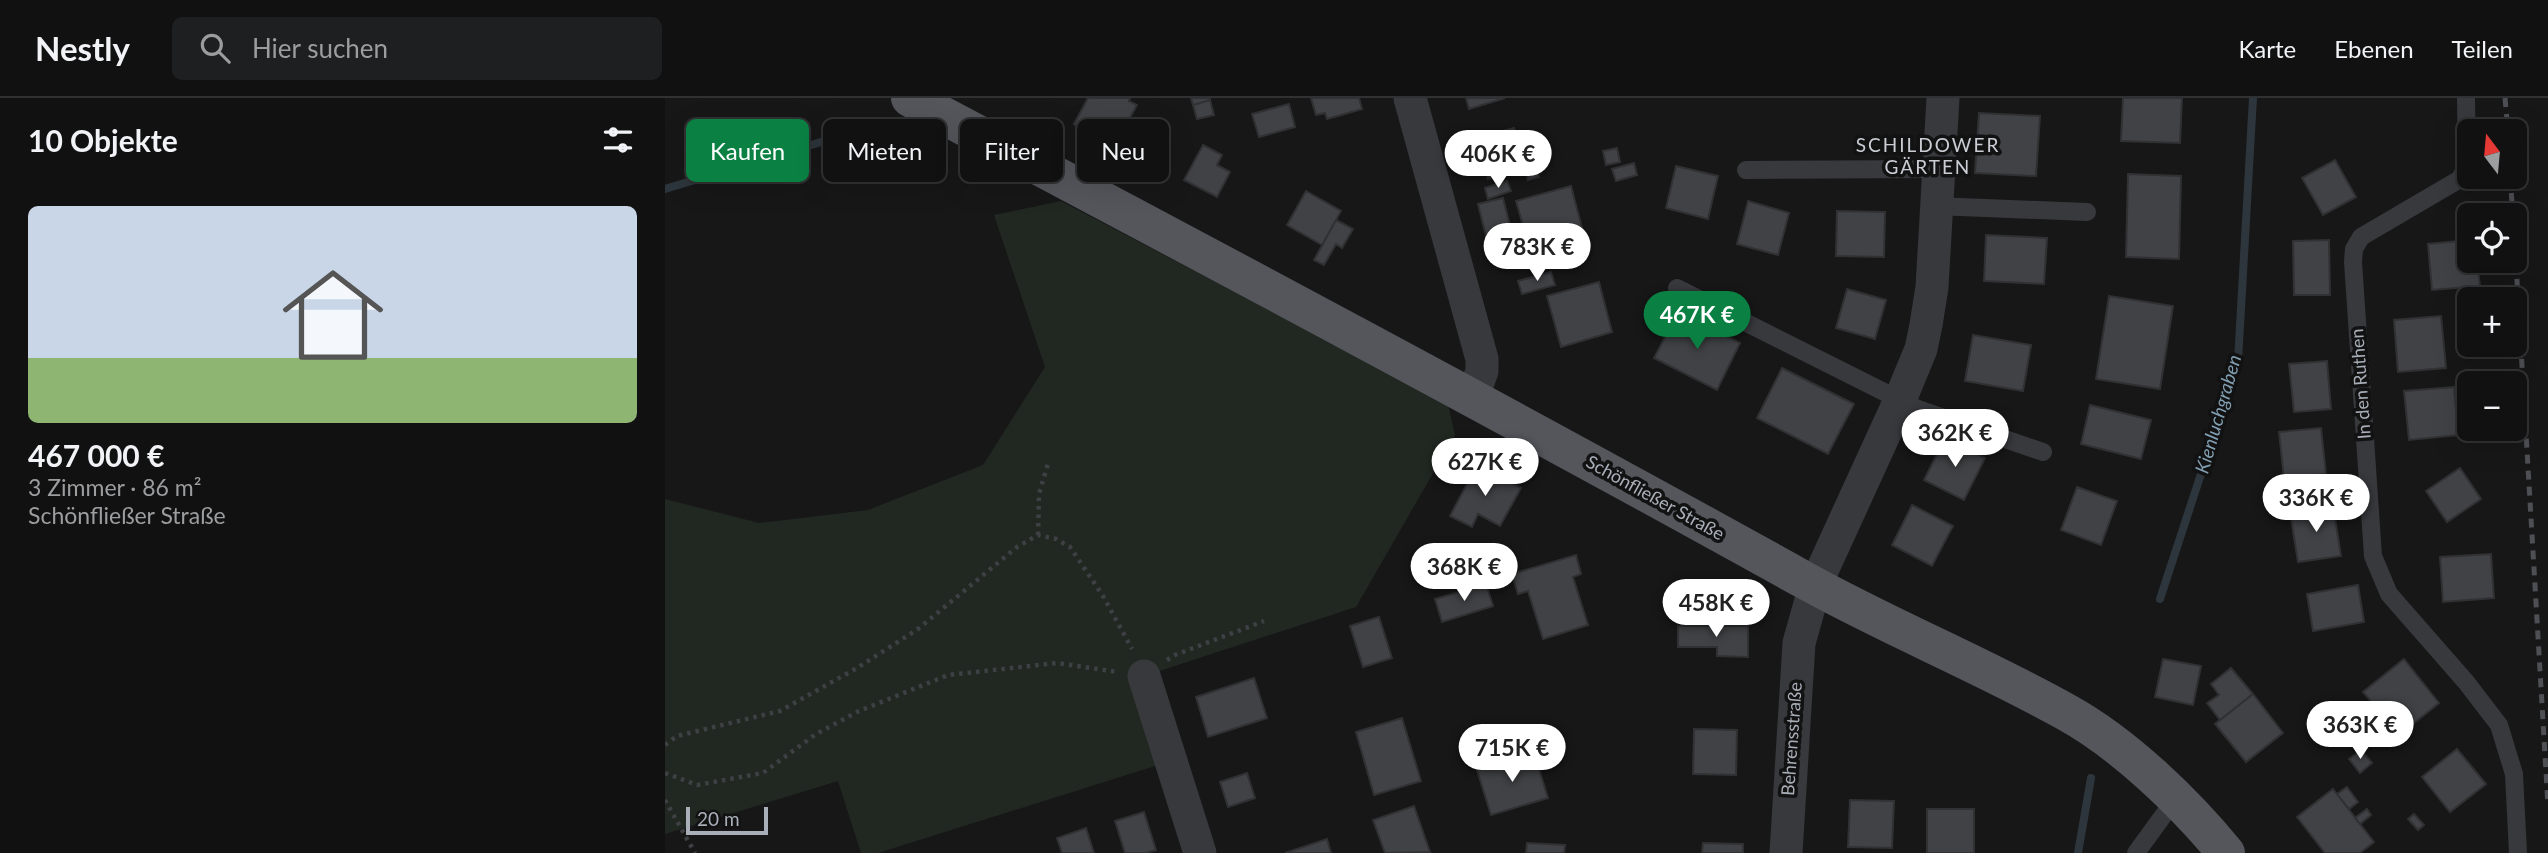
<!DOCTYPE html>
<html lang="de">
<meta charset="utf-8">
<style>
:root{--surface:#111112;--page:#1e1f20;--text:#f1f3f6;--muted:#9c9d9f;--line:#303132;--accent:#0b8043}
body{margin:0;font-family:Lato,sans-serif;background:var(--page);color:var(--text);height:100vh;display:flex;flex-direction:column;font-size:26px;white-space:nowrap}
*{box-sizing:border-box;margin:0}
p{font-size:23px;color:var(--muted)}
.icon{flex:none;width:38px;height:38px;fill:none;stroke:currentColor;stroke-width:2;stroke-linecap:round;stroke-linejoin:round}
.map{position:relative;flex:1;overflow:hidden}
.drawer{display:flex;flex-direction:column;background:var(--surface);width:665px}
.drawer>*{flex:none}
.top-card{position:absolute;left:21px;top:21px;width:665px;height:63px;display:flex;gap:14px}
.needle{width:46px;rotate:344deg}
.fabs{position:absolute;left:1792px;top:21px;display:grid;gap:14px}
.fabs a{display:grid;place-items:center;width:70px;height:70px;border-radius:10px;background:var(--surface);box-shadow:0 7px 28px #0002,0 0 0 2px var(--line);font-size:35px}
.scale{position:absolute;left:21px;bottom:18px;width:82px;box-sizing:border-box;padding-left:7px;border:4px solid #a9afb8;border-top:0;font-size:19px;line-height:24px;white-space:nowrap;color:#a9afb8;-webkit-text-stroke:5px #121213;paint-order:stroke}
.price{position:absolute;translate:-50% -60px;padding:0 16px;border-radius:24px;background:#fff;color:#222;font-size:23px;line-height:46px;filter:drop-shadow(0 2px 4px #0008)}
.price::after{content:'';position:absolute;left:50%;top:42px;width:21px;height:16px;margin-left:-10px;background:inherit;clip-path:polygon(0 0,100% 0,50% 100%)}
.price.current{background:var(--accent);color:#fff}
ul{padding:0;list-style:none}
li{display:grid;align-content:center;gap:14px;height:371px;padding:0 28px}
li+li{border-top:2px solid var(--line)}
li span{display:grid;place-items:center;height:217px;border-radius:10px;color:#555}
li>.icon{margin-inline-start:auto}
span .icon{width:126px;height:126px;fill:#fffc;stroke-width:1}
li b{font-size:30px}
h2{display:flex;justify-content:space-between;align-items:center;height:84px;padding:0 28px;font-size:30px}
.chip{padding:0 24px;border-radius:10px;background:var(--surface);box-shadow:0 7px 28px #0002,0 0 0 2px var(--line);font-size:24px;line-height:63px}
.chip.current{background:var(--accent);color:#fff}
header{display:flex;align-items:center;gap:42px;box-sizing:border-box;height:98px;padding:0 35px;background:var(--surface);border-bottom:2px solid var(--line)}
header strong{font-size:33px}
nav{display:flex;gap:38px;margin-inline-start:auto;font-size:24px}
.search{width:490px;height:63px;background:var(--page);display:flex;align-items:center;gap:18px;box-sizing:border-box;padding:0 24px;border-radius:10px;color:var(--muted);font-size:26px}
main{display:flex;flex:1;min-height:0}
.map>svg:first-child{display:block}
.green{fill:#212821}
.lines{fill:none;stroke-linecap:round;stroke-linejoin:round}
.stream{stroke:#2d363c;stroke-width:8}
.building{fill:#414245;stroke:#313134;stroke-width:2}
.path{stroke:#3e4044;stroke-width:4.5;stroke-dasharray:3.5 5;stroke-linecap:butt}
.service{stroke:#38393d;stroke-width:18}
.minor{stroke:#38393d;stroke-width:33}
.primary{stroke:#54565c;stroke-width:38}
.rail{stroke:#4d4f54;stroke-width:5;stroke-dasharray:9 7;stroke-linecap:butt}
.labels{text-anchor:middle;stroke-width:7;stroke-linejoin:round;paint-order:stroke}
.street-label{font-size:18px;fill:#a9afb8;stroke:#121213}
.neighbourhood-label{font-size:19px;letter-spacing:2px;fill:#cacdd4;stroke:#121213}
.water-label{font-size:19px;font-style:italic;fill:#829fb1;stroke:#121213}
</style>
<header>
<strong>Nestly</strong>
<div class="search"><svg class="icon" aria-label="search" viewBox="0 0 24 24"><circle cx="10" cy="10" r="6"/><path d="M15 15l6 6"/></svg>Hier suchen</div>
<nav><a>Karte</a><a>Ebenen</a><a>Teilen</a></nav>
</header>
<main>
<section class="drawer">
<h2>10 Objekte<svg class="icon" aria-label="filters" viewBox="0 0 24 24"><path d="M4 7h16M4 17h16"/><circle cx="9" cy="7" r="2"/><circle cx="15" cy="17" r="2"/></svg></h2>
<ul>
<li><span style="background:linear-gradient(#c9d6e8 70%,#8fb573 0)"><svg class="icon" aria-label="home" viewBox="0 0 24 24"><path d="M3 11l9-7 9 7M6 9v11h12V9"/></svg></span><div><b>467 000 €</b><p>3 Zimmer · 86 m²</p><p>Schönfließer Straße</p></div></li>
</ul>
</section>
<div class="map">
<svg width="1883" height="755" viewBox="0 0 1883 755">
<rect width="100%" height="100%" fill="#171718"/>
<path class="green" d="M396 103 783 306 790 337 691 509 479 578 506 663 213 755H196L173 683 0 736V401L94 425 203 412 318 367 380 269 329 117Z"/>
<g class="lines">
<path class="stream" d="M0 91 176 38
M1495 501 1573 263 1588 0
M1413 755 1426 680"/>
</g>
<path class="building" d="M423 0H465L464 3 472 7 449 49 409 26Z
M526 0H545V2L528 7Z
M646 0H694L697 11 662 21 660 15 651 17Z
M801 0H840L804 11Z
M1458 0H1517L1515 45 1456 43Z
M545 2 549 17 532 21 528 7Z
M624 6 630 29 594 39 587 16Z
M1314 15 1375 18 1371 78 1310 75Z
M849 30 860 70 823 81 811 40Z
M538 47 557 57 552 67 565 74 552 99 519 82Z
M952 50 955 64 941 67 938 53Z
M867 53 874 79 863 82 856 55Z
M1670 62 1691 99 1658 117 1637 80Z
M969 65 972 77 951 83 947 71Z
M1011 68 1053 78 1043 121 1001 110Z
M1463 76 1516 78 1514 161 1461 159Z
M842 83 846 93 823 101 820 90Z
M906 88 922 149 888 159 886 151 866 156 851 103Z
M641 93 676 113 657 147 622 127Z
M838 100 846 132 821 138 813 106Z
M1083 103 1124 115 1113 157 1072 146Z
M1172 113 1220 114 1219 159 1171 158Z
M671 122 688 131 677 150 671 146 659 167 649 162Z
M1321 137 1382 140 1379 186 1319 183Z
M1664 142 1665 197H1629L1628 143Z
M1804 142V163H1812L1815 188 1767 192 1763 146Z
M886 174 890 187 857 196 853 183Z
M934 184 947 234 896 249 882 198Z
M1182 191 1221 202 1210 241 1171 230Z
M1444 198 1508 208 1495 291 1431 281Z
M1013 214 1075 245 1052 292 989 260Z
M1776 218 1781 270 1733 274 1729 222Z
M1308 237 1366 247 1358 293 1300 283Z
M1662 263 1666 311 1629 314 1624 266Z
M1117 270 1189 306 1163 356 1092 320Z
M1789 289 1793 337 1744 342 1739 293Z
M1425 307 1486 322 1476 361 1416 346Z
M1656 330 1661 376 1619 381 1614 334Z
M1280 340 1320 360 1299 402 1259 382Z
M812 367 856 390 835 428 813 416 807 429 785 418Z
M1795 370 1816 401 1782 424 1761 393Z
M1412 389 1452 403 1436 447 1396 432Z
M1247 407 1288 428 1267 468 1227 447Z
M1668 408 1676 458 1633 464 1625 414Z
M1826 456 1829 500 1778 504 1775 459Z
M911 457 916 476 908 479 923 527 878 541 863 493 853 496 847 476Z
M821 486 828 508 777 524 770 501Z
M1693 487 1699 524 1648 533 1642 496Z
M714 519 727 560 698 569 685 528Z
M1013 528H1083V559L1052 558V549H1013Z
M1498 561 1536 568 1528 607 1490 599Z
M1739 561 1774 605 1734 637 1698 594Z
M1566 570 1588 596 1555 622 1542 605 1554 597 1546 586Z
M589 580 602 620 543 639 531 599Z
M1588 596 1618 635 1581 664 1550 626Z
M737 620 756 683 709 697 691 634Z
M1029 631 1072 632 1071 677 1028 676Z
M1792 651 1821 686 1785 714 1757 679Z
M1696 652 1707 665 1695 675 1684 661Z
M869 655 883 700 826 717 812 672Z
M582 675 590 700 563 709 555 684Z
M1682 689 1693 704 1684 711 1672 696Z
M1668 691 1709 744 1695 755H1660L1632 719Z
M1185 702 1229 703 1227 750 1183 749Z
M749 708 765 754 720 755 708 722Z
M1262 711H1309V755H1262Z
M1702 711 1706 717 1695 726 1690 720Z
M479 714 491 752 480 755H460L450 723Z
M1749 716 1759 727 1753 732 1743 721Z
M421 730 429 755H397L392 740Z
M662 741 666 755H620Z
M862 745 900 747 899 755H861Z
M1038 745 1078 746V755H1037Z"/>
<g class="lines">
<path class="path" d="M373 437 374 396 384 362
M502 562 510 557 599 523
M0 647 12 638 115 613 192 570 253 531 352 449 373 437 391 441 405 449 438 498 467 551
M0 675 32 687 98 675 151 636 194 613 283 577 392 565 452 574
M0 702 30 755"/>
<path class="service" d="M1801 0 1802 67 1795 81 1696 139 1689 151 1688 164 1708 458 1724 496 1801 584 1834 627 1849 676 1853 755
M1081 72 1273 71
M1270 108 1422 114
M1012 190 1253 311 1378 354
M1471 755 1511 700"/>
<path class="minor" d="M745 0 817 261V273L807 301
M479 578 535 755
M1121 755 1134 545 1150 488 1235 302 1256 251 1261 227 1267 189 1278 0"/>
<path class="primary" d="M245 0C545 159 844 318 1141 483 1226 530 1317 567 1401 614 1459 646 1519 704 1561 755"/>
<path class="rail" d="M1840 0 1843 33
M1845 79 1848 117
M1850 149 1883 708"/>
</g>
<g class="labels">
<g class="street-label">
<text transform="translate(1696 286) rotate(-94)" y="6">In den Ruthen</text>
<text transform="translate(990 400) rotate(29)" y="6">Schönfließer Straße</text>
<text transform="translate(1127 641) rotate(-86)" y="6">Behrensstraße</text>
</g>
<g class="neighbourhood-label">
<text x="1263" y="54">SCHILDOWER<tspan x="1263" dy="22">GÄRTEN</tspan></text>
</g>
<g class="water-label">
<text transform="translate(1553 316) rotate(-74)" y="7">Kienluchgraben</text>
</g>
</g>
</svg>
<div class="fabs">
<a><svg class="needle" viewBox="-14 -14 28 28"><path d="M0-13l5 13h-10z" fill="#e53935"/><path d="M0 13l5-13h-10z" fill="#9c9d9f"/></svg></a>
<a><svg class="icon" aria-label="locate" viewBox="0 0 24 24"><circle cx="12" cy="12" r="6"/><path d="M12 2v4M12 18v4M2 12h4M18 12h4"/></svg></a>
<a>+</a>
<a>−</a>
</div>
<div class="scale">20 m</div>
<b class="price" style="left:833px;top:92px">406K €</b>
<b class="price" style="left:872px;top:185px">783K €</b>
<b class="price current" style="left:1032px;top:253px">467K €</b>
<b class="price" style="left:1290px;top:371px">362K €</b>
<b class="price" style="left:820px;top:400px">627K €</b>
<b class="price" style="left:1651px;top:436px">336K €</b>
<b class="price" style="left:799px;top:505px">368K €</b>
<b class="price" style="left:1051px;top:541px">458K €</b>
<b class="price" style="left:1695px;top:663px">363K €</b>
<b class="price" style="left:847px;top:686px">715K €</b>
<div class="top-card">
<a class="chip current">Kaufen</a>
<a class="chip">Mieten</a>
<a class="chip">Filter</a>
<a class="chip">Neu</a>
</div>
</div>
</main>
